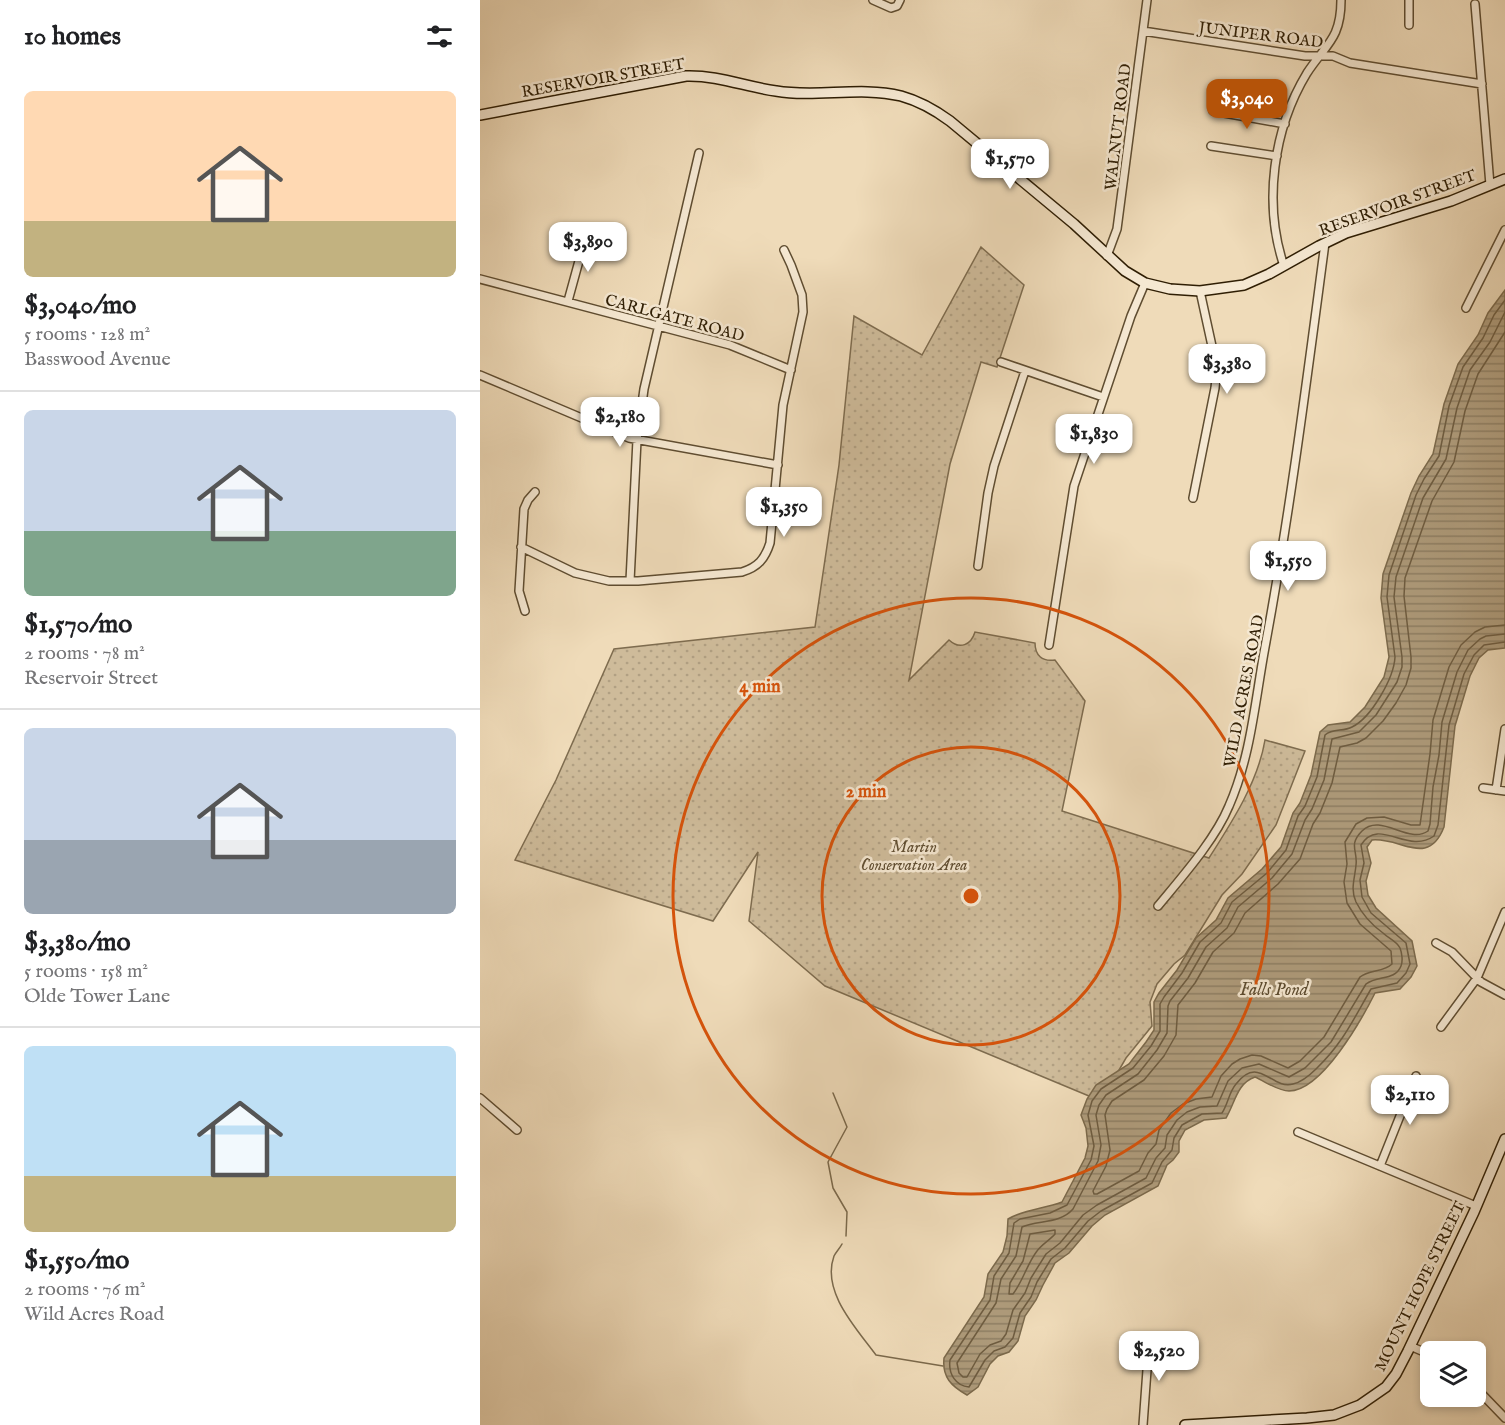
<!DOCTYPE html>
<meta charset="utf-8">
<style>
:root{--surface:#fff;--page:#f6f6f6;--text:#202124;--muted:#757577;--line:#e0e0e0;--accent:#b45309}
body{margin:0;font-family:"IM FELL English",serif;background:var(--page);color:var(--text);height:100vh;display:flex;flex-direction:column;font-size:22px;white-space:nowrap}
*{box-sizing:border-box;margin:0}
p{font-size:20px;color:var(--muted)}
.icon{flex:none;width:33px;height:33px;fill:none;stroke:currentColor;stroke-width:2;stroke-linecap:round;stroke-linejoin:round}
.map{position:relative;flex:1;overflow:hidden}
.side{display:flex;flex-direction:column;background:var(--surface);width:480px}
.side>*{flex:none}
.fabs{position:absolute;left:940px;top:1341px;display:grid;gap:12px}
.fabs a{display:grid;place-items:center;width:66px;height:66px;border-radius:9px;background:var(--surface);box-shadow:0 3px 9px #0003;font-size:30px}
.price{position:absolute;translate:-50% -51px;padding:0 14px;border-radius:12px;background:#fff;color:#222;font-size:20px;line-height:39px;filter:drop-shadow(0 2px 3px #0008)}
.price::after{content:'';position:absolute;left:50%;top:36px;width:18px;height:14px;margin-left:-9px;background:inherit;clip-path:polygon(0 0,100% 0,50% 100%)}
.price.selected{background:var(--accent);color:#fff}
ul{padding:0;list-style:none}
li{display:grid;align-content:center;gap:12px;height:318px;padding:0 24px}
li+li{border-top:2px solid var(--line)}
li span{display:grid;place-items:center;height:186px;border-radius:9px;color:#555}
li>.icon{margin-inline-start:auto}
span .icon{width:108px;height:108px;fill:#fffc;stroke-width:1}
li b{font-size:26px}
h2{display:flex;justify-content:space-between;align-items:center;height:72px;padding:0 24px;font-size:26px}
main{display:flex;flex:1;min-height:0}
.map>svg:first-child{display:block}
.park{fill:url(#park-dots);stroke:#7e6c4f;stroke-width:1.5}
.water{fill:url(#water-rules);stroke:#7b694b;stroke-width:1.5}
.lines{fill:none;stroke-linecap:round;stroke-linejoin:round}
.shore{stroke:#6e5c40;stroke-width:1.5}
.stream{stroke:#7b694b;stroke-width:1.5}
.street-casing{stroke:#5f4d31;stroke-width:10}
.secondary-casing{stroke:#2f1e04;stroke-width:12}
.street{stroke:#f5e8d2;stroke-width:7}
.secondary{stroke:#f5e8d2;stroke-width:9}
.ring{fill:none;stroke:#d6530b;stroke-width:3}
.labels{text-anchor:middle;stroke-width:5;stroke-linejoin:round;paint-order:stroke}
.street-label{font-size:16px;fill:#2f1e04;stroke:#f5e8d2}
.park-label{font-size:16px;font-style:italic;fill:#5f4d31;stroke:#f5e8d2}
.water-label{font-size:18px;font-style:italic;fill:#5b4a2e;stroke:#f5e8d2}
.centre{fill:#d6530b;stroke:#f5e8d2;stroke-width:3}
.ring-label{font-size:18px;text-anchor:middle;font-weight:bold;fill:#d6530b;stroke:#f5e8d2;stroke-width:5;stroke-linejoin:round;paint-order:stroke}
</style>
<main>
<section class="side">
<h2>10 homes<svg class="icon" aria-label="filters" viewBox="0 0 24 24"><path d="M4 7h16M4 17h16"/><circle cx="9" cy="7" r="2"/><circle cx="15" cy="17" r="2"/></svg></h2>
<ul>
<li><span style="background:linear-gradient(#ffd9b3 70%,#c2b280 0)"><svg class="icon" aria-label="home" viewBox="0 0 24 24"><path d="M3 11l9-7 9 7M6 9v11h12V9"/></svg></span><div><b>$3,040/mo</b><p>5 rooms · 128 m²</p><p>Basswood Avenue</p></div></li>
<li><span style="background:linear-gradient(#c9d6e8 65%,#7fa58c 0)"><svg class="icon" aria-label="home" viewBox="0 0 24 24"><path d="M3 11l9-7 9 7M6 9v11h12V9"/></svg></span><div><b>$1,570/mo</b><p>2 rooms · 78 m²</p><p>Reservoir Street</p></div></li>
<li><span style="background:linear-gradient(#c9d6e8 60%,#9aa5b1 0)"><svg class="icon" aria-label="home" viewBox="0 0 24 24"><path d="M3 11l9-7 9 7M6 9v11h12V9"/></svg></span><div><b>$3,380/mo</b><p>5 rooms · 158 m²</p><p>Olde Tower Lane</p></div></li>
<li><span style="background:linear-gradient(#bfe0f5 70%,#c2b280 0)"><svg class="icon" aria-label="home" viewBox="0 0 24 24"><path d="M3 11l9-7 9 7M6 9v11h12V9"/></svg></span><div><b>$1,550/mo</b><p>2 rooms · 76 m²</p><p>Wild Acres Road</p></div></li>
</ul>
</section>
<div class="map">
<svg width="1025" height="1425" viewBox="0 0 1025 1425">
<defs>
<pattern id="park-dots" width="8" height="8" patternUnits="userSpaceOnUse" patternTransform="scale(1.5)"><rect width="8" height="8" fill="#cebb9a"/><path d="M2 2h.1M6 6h.1" fill="none" stroke="#b1a083" stroke-width="1.8" stroke-linecap="round"/></pattern>
<pattern id="water-rules" width="6" height="5" patternUnits="userSpaceOnUse" patternTransform="scale(1.5)"><rect width="6" height="5" fill="#ae9b7b"/><path d="M0 2.5h6" fill="none" stroke="#8e7e63"/></pattern>
</defs>
<rect width="100%" height="100%" fill="#efdbb9"/>
<filter id="stains"><feTurbulence type="fractalNoise" baseFrequency=".00333" numOctaves="4"/><feColorMatrix values="0 0 0 0 .2 0 0 0 0 .09 0 0 0 0 .02 0 0 0 .5 -.17"/></filter>
<radialGradient id="worn" r=".72"><stop offset=".6" stop-color="#630" stop-opacity="0"/><stop offset="1" stop-color="#630" stop-opacity=".3"/></radialGradient>
<path class="park" d="M501 247 544 285 517 367 501 362 470 464 429 680 469 640C480 650 491 645 495 632L555 643C555 655 562 662 575 660L605 701 582 811 729 858C752 822 778 782 785 740L825 751 796 825 762 874 742 895 705 955 694 964 677 984 670 1002 672 1026 646 1058 621 1101 345 986 269 921 278 852 233 921 35 860 76 780 134 649 335 627 359 465 374 316 442 355Z"/>
<path class="water" d="M1025 290V648L1008 650 999 658 990 676 975 726 964 827C948 868 921 837 892 840L887 847 891 863 886 881 888 895 896 908 932 941 937 966 931 977 920 989 895 993C882 1019 842 1091 809 1091 798 1091 786 1082 775 1077 757 1083 755 1103 746 1118L724 1120 705 1130 699 1141V1152L693 1160 687 1165 678 1186 625 1215 612 1226 589 1253 575 1263 563 1285 556 1300 545 1316 538 1341 529 1352 518 1356 510 1364 498 1387 487 1395C471 1386 462 1377 464 1358L504 1297 508 1274 523 1252 527 1236 528 1219C545 1209 564 1209 582 1202L605 1158 608 1146 606 1128 601 1115 607 1099 616 1085 649 1064 666 1042 674 1030V1002L679 993 697 970 716 938 736 920 748 898 782 869 801 847 813 813 820 803 831 775 840 732 848 725 870 722 885 707 904 677 909 657 901 598 903 574 931 493 939 476 953 454 964 404 978 364 998 335 1008 313Z"/>
<g class="lines">
<path class="shore" d="M1025 300 1014 315 1003 338 983 367 969 406 959 456 944 479 936 495 909 575 907 597 915 657C914 678 891 718 872 727 863 732 853 728 845 735L837 777 825 806 818 816 806 850 787 873 752 902 741 923 720 942 702 973 684 997 680 1004V1031L671 1046 653 1068 621 1089 612 1101 608 1115 614 1146 611 1160 587 1205 570 1213 540 1219 534 1223 529 1253 514 1276 510 1300 470 1360C468 1374 476 1386 489 1387L505 1360 514 1351 525 1347 533 1338 540 1313 551 1297 557 1282 571 1259 585 1248 608 1221 621 1211 672 1183 682 1162 692 1150 694 1138 702 1125 722 1114 742 1113C748 1104 749 1092 756 1084 779 1054 791 1090 813 1084 822 1082 830 1075 836 1069 863 1043 873 1020 891 989L917 983 926 973 930 964 926 943 891 913 882 897 880 880 884 863 881 845C899 816 927 855 954 836L958 825 969 725 984 674 994 655 1004 645 1025 642
M1025 312 1010 342 990 370 977 408 966 459 943 498 916 577 914 597 922 657V667L917 682 896 715 879 732 852 739 844 780 832 809 825 820 812 854 792 878 758 907 747 928 726 947 708 978 690 1001 688 1006 687 1033 677 1050 658 1074 626 1095 619 1105 616 1115 621 1145 618 1161 593 1209C580 1224 558 1220 542 1227L536 1256 521 1279 516 1303 477 1363 479 1373 483 1377H487L500 1354 510 1345 521 1341 526 1334 533 1310 545 1293 551 1278 566 1254 580 1243 603 1215 617 1205 666 1178 676 1158 685 1148 687 1135 697 1120 707 1112 720 1107 737 1106 748 1081 762 1068 779 1064 809 1077 825 1068 851 1042 886 984C898 975 915 981 921 966 923 961 922 953 920 948 917 941 908 938 903 933 892 925 882 914 876 902 870 889 875 878 876 865 878 851 868 845 882 831 901 812 928 845 948 831L950 824 953 787 959 755 962 722 977 672 988 650 1000 639 1006 636 1025 634
M1025 332 998 374 985 411 974 462 952 501 925 578 924 596 931 657V668L926 685 916 703 903 721 886 738 877 743 860 747 852 783 840 813 833 824 820 859 798 884 765 913 754 933 733 952 715 983 698 1005 696 1035 684 1056 664 1080 632 1101 627 1109 625 1115 630 1150 626 1166 613 1191 614 1194H617L659 1171 668 1153 676 1144 679 1130 691 1113 703 1104 716 1099 732 1097 741 1076 752 1064 760 1059 772 1055 781 1056 808 1068 820 1061 844 1037 880 977C889 970 904 972 912 964L911 951 880 924 867 903 864 882 867 864 865 842 876 824 887 818 904 817 931 825H940L950 754 953 720 969 667 981 645 995 632 1005 627 1025 625
M575 1230V1234C570 1240 562 1244 557 1251 547 1264 543 1281 533 1294H529L530 1283 543 1261 550 1234Z"/>
<path class="stream" d="M353 1093 367 1127 348 1162 353 1188 367 1212 366 1236
M362 1244C360 1248 356 1252 354 1256 341 1292 377 1329 396 1355L463 1366"/>
<defs>
<path id="street" d="M393 0 411 8 417 6 420 0
M995 4 1010 185
M929 25V0
M663 31 825 56H853L870 63 1002 84
M733 111 805 124
M731 146 797 156
M627 256 637 229 667 0
M804 266C783 204 793 129 827 73 846 44 861 39 861 0
M0 279 250 345 311 370
M88 301 105 239
M986 308 1025 230
M521 362 623 397
M0 375 149 438 298 465
M713 498 735 388 737 369 720 291
M41 547 95 573 129 581H158L262 572C278 567 285 559 290 543L303 405 323 312 322 295 311 265 304 250
M498 566 508 493 514 466 545 371
M150 581 157 440 164 389 219 153
M45 611 39 591 44 509 48 500 55 492
M569 645 594 486 651 316 665 283
M1003 788 1025 791
M1016 790 1025 729
M678 906C701 878 735 840 749 806 771 756 775 701 785 647 810 513 827 378 845 243
M956 943 972 952 1001 982 1025 995
M961 1027 997 978 1025 912
M0 1098 37 1130
M818 1132 996 1206
M900 1166 936 1076
M659 1346 667 1360V1370L663 1425
M930 1346 951 1355
M996 1388 1025 1418"/>
<path id="secondary" d="M0 115 206 76C238 75 266 87 296 91 337 98 380 86 421 96 439 101 455 110 470 121L594 224 645 271 665 283 690 289 720 291 764 285 789 274 839 246 866 233 971 201 1025 179
M705 1425 827 1418 854 1415 880 1405 906 1387 916 1374 928 1351 994 1212 1025 1139"/>
</defs>
<use href="#street" class="street-casing"/>
<use href="#secondary" class="secondary-casing"/>
<use href="#street" class="street"/>
<use href="#secondary" class="secondary"/>
</g>
<g class="ring">
<circle cx="491" cy="896" r="149"/>
<circle cx="491" cy="896" r="298"/>
</g>
<g class="labels">
<g class="street-label">
<text transform="translate(781 34) rotate(7)" y="6">JUNIPER ROAD</text>
<text transform="translate(123 77) rotate(-10)" y="6">RESERVOIR STREET</text>
<text transform="translate(637 127) rotate(-83)" y="6">WALNUT ROAD</text>
<text transform="translate(917 202) rotate(-20)" y="6">RESERVOIR STREET</text>
<text transform="translate(195 317) rotate(15)" y="6">CARLGATE ROAD</text>
<text transform="translate(763 691) rotate(-79)" y="6">WILD ACRES ROAD</text>
<text transform="translate(939 1286) rotate(-64)" y="6">MOUNT HOPE STREET</text>
</g>
<g class="park-label">
<text x="434" y="852">Martin<tspan x="434" dy="18">Conservation Area</tspan></text>
</g>
<g class="water-label">
<text x="794" y="995">Falls Pond</text>
</g>
</g>
<circle cx="491" cy="896" r="9" class="centre"/>
<g class="ring-label">
<text x="280" y="692">4 min</text>
<text x="386" y="797">2 min</text>
</g>
<rect width="100%" height="100%" filter="url(#stains)"/>
<rect width="100%" height="100%" fill="url(#worn)"/>
</svg>
<div class="fabs">
<a><svg class="icon" aria-label="layers" viewBox="0 0 24 24"><path d="M12 4l9 5-9 5-9-5zM3 14l9 5 9-5"/></svg></a>
</div>
<b class="price selected" style="left:767px;top:130px">$3,040</b>
<b class="price" style="left:530px;top:190px">$1,570</b>
<b class="price" style="left:108px;top:273px">$3,890</b>
<b class="price" style="left:747px;top:395px">$3,380</b>
<b class="price" style="left:140px;top:448px">$2,180</b>
<b class="price" style="left:614px;top:465px">$1,830</b>
<b class="price" style="left:304px;top:538px">$1,350</b>
<b class="price" style="left:808px;top:592px">$1,550</b>
<b class="price" style="left:930px;top:1126px">$2,110</b>
<b class="price" style="left:679px;top:1382px">$2,520</b>
</div>
</main>
